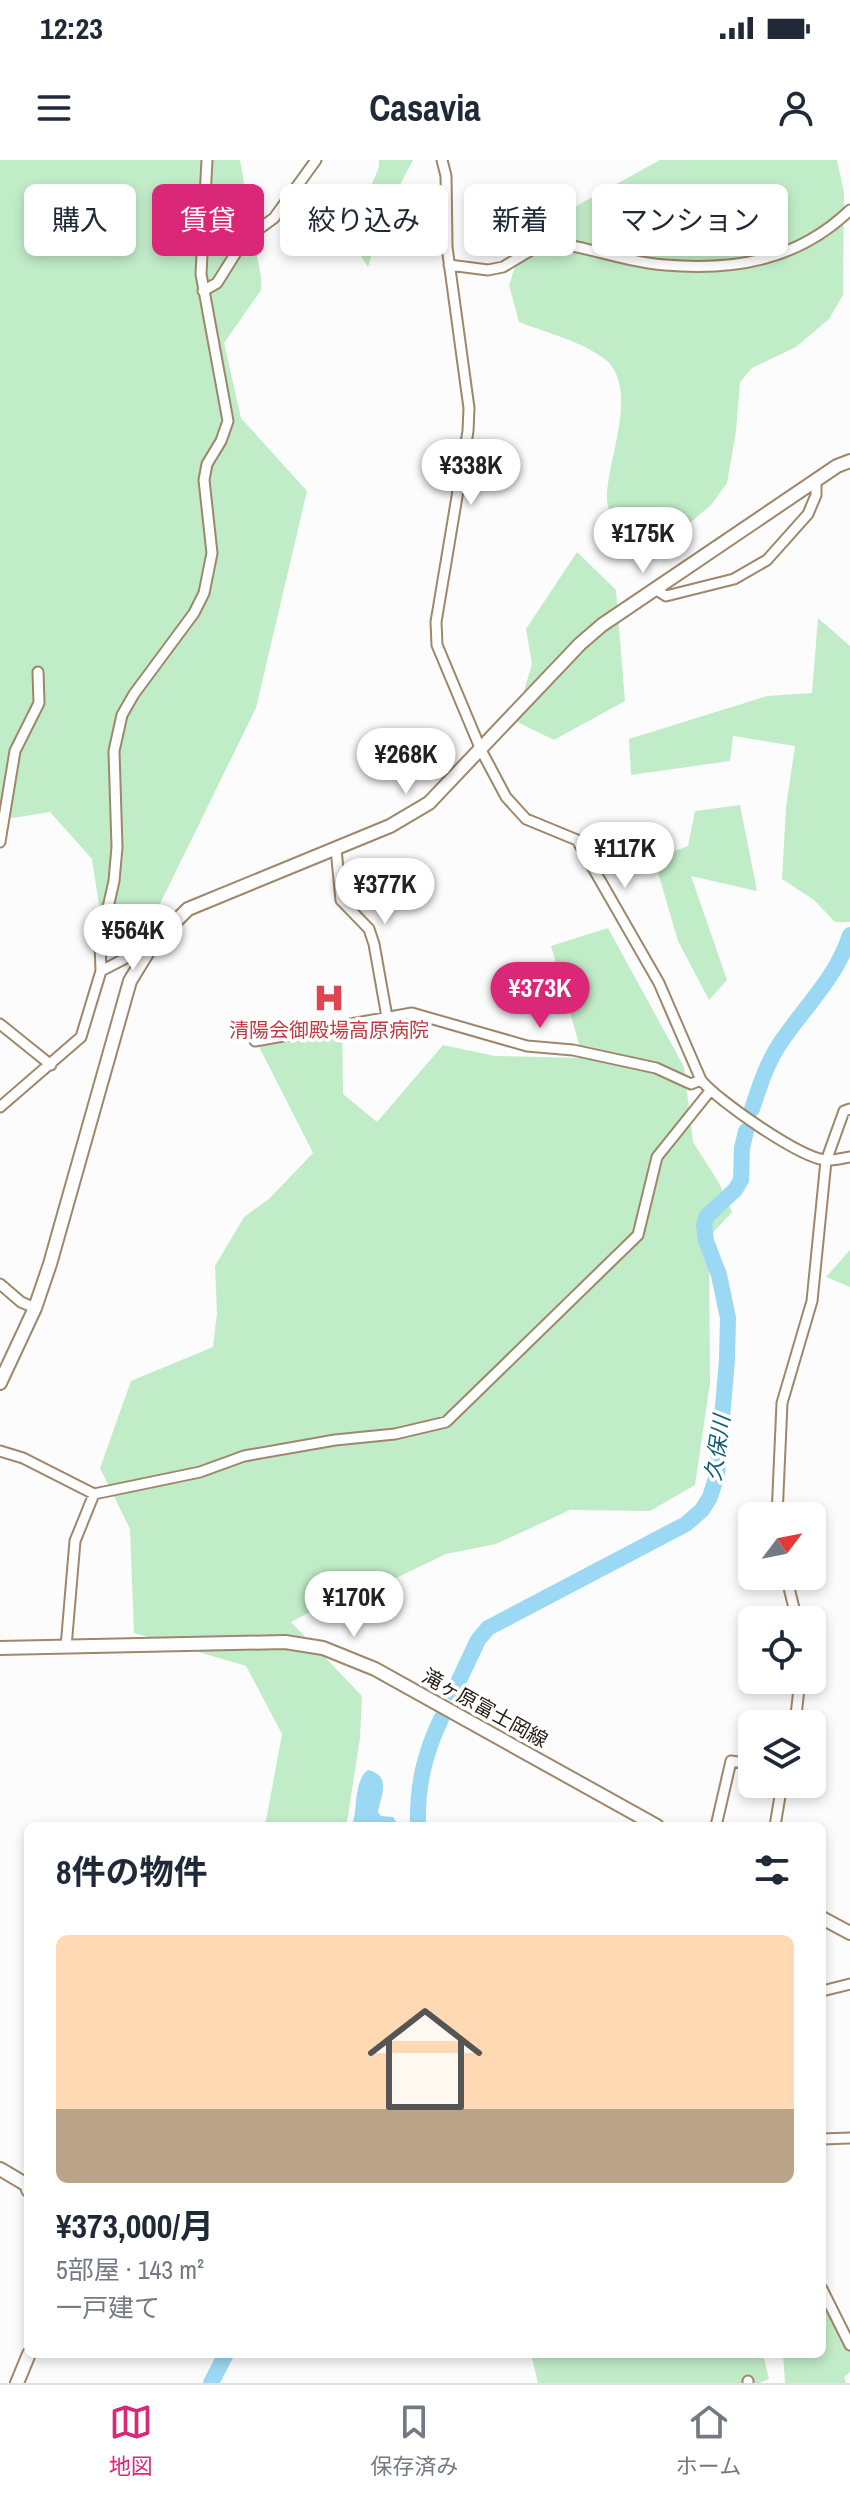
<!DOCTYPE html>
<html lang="ja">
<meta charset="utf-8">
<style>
:root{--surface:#fff;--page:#f6f6f7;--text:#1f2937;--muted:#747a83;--line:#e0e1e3;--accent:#db2777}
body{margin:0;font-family:"Archivo Narrow","Noto Sans JP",sans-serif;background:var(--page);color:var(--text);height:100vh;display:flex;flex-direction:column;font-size:30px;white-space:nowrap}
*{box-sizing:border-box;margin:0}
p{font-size:26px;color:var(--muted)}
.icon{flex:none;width:44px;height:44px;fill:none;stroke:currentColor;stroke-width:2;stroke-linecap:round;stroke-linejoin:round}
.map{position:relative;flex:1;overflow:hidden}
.side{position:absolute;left:24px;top:1662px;width:802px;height:536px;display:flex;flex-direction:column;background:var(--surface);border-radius:12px;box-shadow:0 4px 12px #0003}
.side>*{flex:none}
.guide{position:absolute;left:24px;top:24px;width:802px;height:72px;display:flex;gap:16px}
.needle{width:52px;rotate:58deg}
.controls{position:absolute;left:738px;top:1342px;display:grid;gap:16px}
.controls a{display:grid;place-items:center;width:88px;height:88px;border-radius:12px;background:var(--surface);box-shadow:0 4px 12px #0003;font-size:40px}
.price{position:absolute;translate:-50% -68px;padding:0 18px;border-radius:28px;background:#fff;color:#222;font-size:26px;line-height:52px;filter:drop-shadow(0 2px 4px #0008)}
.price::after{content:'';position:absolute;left:50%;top:48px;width:24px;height:18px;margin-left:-12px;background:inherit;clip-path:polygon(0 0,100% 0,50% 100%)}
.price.current{background:var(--accent);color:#fff}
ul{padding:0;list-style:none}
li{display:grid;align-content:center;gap:16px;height:424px;padding:0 32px}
li span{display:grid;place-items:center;height:248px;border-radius:12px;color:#555}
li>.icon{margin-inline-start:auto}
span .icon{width:144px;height:144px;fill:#fffc;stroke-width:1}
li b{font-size:34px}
h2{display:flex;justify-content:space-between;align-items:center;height:96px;padding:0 32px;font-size:34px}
.pill{padding:0 28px;border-radius:12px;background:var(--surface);box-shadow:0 4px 12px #0003;font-size:28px;line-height:72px}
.pill.current{background:var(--accent);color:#fff}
.status{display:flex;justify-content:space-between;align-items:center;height:56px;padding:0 40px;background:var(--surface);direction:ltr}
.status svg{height:22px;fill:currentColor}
header{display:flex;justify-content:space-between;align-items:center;height:104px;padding:0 32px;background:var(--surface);font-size:36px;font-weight:700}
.tabs{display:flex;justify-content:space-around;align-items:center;height:112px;border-top:2px solid var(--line);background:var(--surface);font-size:22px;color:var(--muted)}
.tabs a{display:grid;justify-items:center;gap:4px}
.tabs .current{color:var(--accent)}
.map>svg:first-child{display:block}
.green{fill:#c1ecc8}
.water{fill:#9bd8f4}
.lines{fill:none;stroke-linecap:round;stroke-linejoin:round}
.river{stroke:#9bd8f4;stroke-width:16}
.street-casing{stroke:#9e876a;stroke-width:13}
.secondary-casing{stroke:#9e876a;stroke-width:16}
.street{stroke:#fff;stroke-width:9}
.secondary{stroke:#fff;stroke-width:12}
.labels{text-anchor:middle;stroke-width:7;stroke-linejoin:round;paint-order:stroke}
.health-label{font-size:20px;fill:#be3a42;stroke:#fff}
.street-label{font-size:20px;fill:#251c11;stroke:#fff}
.water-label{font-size:22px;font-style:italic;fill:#0e5d79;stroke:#fff}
</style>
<div class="status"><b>12:23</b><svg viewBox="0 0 49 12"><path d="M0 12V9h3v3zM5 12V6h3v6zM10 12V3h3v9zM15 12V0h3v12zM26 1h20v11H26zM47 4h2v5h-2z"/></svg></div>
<header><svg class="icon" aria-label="menu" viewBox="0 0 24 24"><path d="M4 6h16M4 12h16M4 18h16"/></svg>Casavia<svg class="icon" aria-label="person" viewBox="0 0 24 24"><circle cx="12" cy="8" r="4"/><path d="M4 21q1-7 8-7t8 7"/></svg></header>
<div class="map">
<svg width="850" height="2223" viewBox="0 0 850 2223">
<rect width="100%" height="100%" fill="#fcfcfc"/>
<path class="green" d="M0 0H240L261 117V130L224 183 241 258 307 331 256 548 154 756 107 797 92 699 50 652 0 660Z
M379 0H413L384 55 368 107 349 78 379 7Z
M660 0H837L844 33 843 135 829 159 796 187 752 208 740 222 736 271 727 323 712 344 684 368 658 375 631 374 614 365C612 357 608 349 607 341 605 301 645 222 599 195 576 180 545 172 519 162L509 125 517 101 536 79 578 45Z
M577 392 616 430 625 541 554 580 515 561 532 504 526 469Z
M818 458 850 486V762H835L814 740 782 719 786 647 795 586 733 576 730 601 631 615 629 579 767 536 812 533Z
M740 645 757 731 691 716 727 820 709 840 678 781 654 699 688 686 695 651Z
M608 768 684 907 693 982 719 1023 732 1052 709 1077 710 1223 695 1325 650 1351 570 1350 496 1384 446 1394 396 1418 342 1435 291 1462 362 1536 360 1578 347 1662 339 1666H253L266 1661 282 1574 246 1506 134 1473 130 1369 100 1308 131 1221 213 1187 217 1153 215 1106 244 1057 269 1039 313 993 250 869C282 873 314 879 342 860L343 934 377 962 443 885 495 896 583 898 551 786Z
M850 1090V1127L826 1117Z
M822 2148 832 2152 850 2191V2212L844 2217 846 2223H785L783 2194H822Z
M531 2194H763L769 2219 759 2223H538Z"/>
<path class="water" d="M368 1610C392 1616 381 1635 378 1652L381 1656 393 1657 399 1666H352C358 1650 353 1621 368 1610Z"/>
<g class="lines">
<path class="river" d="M752 949C759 928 766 905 779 885 803 848 836 819 850 775
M453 1533 478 1480 488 1468 686 1364 702 1350 710 1337 717 1315 727 1200 728 1158 719 1115 706 1081 704 1065 707 1056 735 1030 741 1020 742 988 746 971
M418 1666C417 1626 424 1595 441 1559
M211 2223 226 2194"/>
<defs>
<path id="street" d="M442 0 446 16 447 87 469 248 468 271 436 462 437 485 481 590 506 637 526 659 577 680 659 823 701 920C718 941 799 997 825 1000 833 1001 843 998 850 997
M449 105 488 110 503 107 538 86 556 83C592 88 629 103 665 105 735 111 798 100 850 50
M203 131 217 123 244 80 274 58 316 0
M655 429 666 436 734 419 767 400 808 354 816 335V321
M0 682 15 591 39 543 38 512
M336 689 341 740 369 769 374 784 387 857
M101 811 151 785
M0 864 51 905
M255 881 412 853 527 886 573 890 656 908 691 924 701 920
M0 947 81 877 101 811 100 783 114 721 117 687 114 591 122 555 134 534 194 453 204 433 212 393 204 320 207 304 221 281 228 261 201 114 207 0
M0 1124 21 1142 35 1148
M0 1291 23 1298 94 1334 200 1312 244 1296 335 1280 395 1274 446 1262 638 1075 657 997 710 931
M777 1356 782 1243 812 1141 826 1001 844 951 850 949
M786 1416 797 1460
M66 1487 75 1381 94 1334
M795 1564 800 1520
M716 1666 731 1601 752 1604
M775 1666 782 1624
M822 1831 850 1824
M822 1979 850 1978
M822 2129 850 2185
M748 2221V2223"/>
<path id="secondary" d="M0 1223 35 1148 50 1104 130 821 152 785 188 749 390 666 429 643 580 484 602 465 837 306 850 301
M0 1488 285 1482 323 1488 375 1509 657 1666
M822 1758 850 1773
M0 2009 27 2025 28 2030
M17 2223 29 2194"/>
</defs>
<use href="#street" class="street-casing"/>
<use href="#secondary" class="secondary-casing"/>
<use href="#street" class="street"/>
<use href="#secondary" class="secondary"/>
</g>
<defs>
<symbol id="hospital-bare" viewBox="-9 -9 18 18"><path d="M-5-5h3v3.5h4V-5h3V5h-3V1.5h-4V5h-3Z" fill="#e0444e" stroke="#fff" stroke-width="2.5" paint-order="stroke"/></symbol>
</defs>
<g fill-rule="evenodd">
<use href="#hospital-bare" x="307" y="816" width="44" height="44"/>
</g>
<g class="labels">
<g class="health-label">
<text x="329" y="877">清陽会御殿場高原病院</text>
</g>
<g class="street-label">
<text transform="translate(485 1548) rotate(29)" y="7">滝ヶ原富士岡線</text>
</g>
<g class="water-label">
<text transform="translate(717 1288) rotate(-82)" y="8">久保川</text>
</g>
</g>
</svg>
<div class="controls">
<a><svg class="needle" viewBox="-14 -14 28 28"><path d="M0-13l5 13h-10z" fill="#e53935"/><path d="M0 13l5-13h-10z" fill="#747a83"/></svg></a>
<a><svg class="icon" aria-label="locate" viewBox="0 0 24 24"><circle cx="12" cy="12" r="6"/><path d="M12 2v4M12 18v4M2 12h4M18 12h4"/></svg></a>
<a><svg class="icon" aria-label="layers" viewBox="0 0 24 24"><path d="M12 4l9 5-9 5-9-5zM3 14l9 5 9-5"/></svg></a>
</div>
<b class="price" style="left:471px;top:347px">¥338K</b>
<b class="price" style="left:643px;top:415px">¥175K</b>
<b class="price" style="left:406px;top:636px">¥268K</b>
<b class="price" style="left:625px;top:730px">¥117K</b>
<b class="price" style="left:385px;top:766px">¥377K</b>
<b class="price" style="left:133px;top:812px">¥564K</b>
<b class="price current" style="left:540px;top:870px">¥373K</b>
<b class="price" style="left:354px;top:1479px">¥170K</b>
<div class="guide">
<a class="pill">購入</a>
<a class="pill current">賃貸</a>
<a class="pill">絞り込み</a>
<a class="pill">新着</a>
<a class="pill">マンション</a>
</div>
<section class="side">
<h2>8件の物件<svg class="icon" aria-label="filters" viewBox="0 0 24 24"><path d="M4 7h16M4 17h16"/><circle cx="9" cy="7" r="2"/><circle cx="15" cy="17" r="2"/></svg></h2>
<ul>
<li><span style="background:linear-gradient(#ffd9b3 70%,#b9a48a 0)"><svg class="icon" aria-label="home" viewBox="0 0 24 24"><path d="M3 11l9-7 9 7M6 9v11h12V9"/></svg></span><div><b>¥373,000/月</b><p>5部屋 · 143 m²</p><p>一戸建て</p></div></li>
</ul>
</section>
</div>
<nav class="tabs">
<a class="current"><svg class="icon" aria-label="map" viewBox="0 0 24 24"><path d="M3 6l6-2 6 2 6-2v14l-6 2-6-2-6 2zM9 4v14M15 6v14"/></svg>地図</a>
<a><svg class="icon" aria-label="saved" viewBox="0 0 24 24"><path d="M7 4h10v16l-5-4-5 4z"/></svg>保存済み</a>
<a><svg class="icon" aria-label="home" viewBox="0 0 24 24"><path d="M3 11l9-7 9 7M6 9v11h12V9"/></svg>ホーム</a>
</nav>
